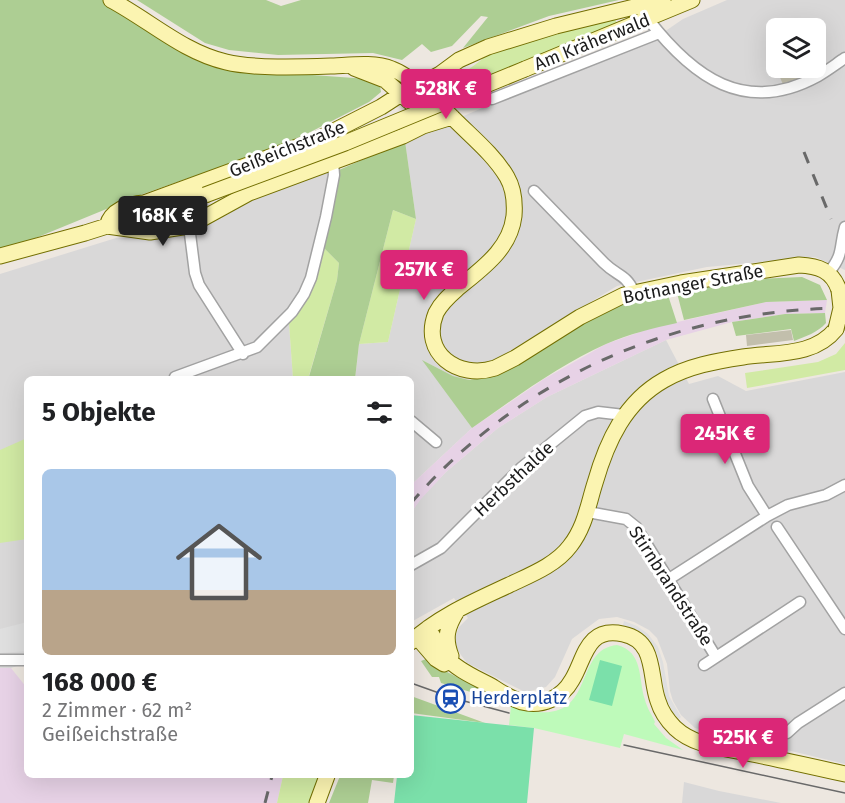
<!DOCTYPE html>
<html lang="de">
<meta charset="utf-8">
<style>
:root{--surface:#fff;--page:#f2f2f2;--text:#202124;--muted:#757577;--line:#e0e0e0;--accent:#db2777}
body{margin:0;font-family:"Fira Sans",sans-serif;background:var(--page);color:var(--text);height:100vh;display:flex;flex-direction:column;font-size:22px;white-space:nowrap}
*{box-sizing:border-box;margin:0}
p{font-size:20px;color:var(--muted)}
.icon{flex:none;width:33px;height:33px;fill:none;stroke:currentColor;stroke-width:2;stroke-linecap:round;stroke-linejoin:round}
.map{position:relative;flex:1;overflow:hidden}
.details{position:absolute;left:24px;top:376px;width:390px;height:402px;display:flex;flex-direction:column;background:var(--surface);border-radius:9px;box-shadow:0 6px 24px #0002}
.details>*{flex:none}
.controls{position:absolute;left:766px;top:18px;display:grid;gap:12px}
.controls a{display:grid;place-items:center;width:60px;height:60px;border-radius:9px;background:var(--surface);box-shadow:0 6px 24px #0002;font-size:30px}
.price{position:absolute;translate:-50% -51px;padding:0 14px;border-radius:6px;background:var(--accent);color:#fff;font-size:20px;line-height:39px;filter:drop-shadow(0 2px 3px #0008)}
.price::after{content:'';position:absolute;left:50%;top:36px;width:18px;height:14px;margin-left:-9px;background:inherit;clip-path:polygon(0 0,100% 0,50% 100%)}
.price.selected{background:#222;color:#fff}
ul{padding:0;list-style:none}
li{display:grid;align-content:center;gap:12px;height:318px;padding:0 18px}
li+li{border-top:2px solid var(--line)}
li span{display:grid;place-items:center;height:186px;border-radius:9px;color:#555}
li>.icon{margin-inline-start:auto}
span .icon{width:108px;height:108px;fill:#fffc;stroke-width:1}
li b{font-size:26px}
h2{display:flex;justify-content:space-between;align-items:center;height:72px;padding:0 18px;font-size:26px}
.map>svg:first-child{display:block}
.residential{fill:#d9d8d8;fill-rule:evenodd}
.industrial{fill:#e7d2e6}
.construction{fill:#c2bfac}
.grass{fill:#d1eaa4}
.forest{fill:#adce93}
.park{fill:#befaba}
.pitch{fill:#7be0aa}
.parking{fill:#dfdfdf}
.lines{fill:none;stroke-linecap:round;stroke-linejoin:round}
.street-casing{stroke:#a2a2a2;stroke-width:13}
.secondary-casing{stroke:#736f02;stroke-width:17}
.street{stroke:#fff;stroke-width:10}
.secondary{stroke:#fbf4b1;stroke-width:15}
.tram{stroke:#696969;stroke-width:1.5}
.rail{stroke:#696969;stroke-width:3;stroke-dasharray:12 12;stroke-linecap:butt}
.secondary-bridge-casing{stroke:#736f02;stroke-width:17;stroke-linecap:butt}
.secondary-bridge{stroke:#fbf4b1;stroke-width:15}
.labels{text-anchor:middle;stroke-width:6;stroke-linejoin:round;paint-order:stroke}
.street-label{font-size:18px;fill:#1b1b1b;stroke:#fff}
.transit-label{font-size:18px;fill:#164399;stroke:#fff;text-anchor:start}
</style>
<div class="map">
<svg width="845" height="803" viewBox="0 0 845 803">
<rect width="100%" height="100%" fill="#ede7e0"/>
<path class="residential" d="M727 0H845V270L815 257 707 267 617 286 498 358 469 380 453 376 424 361 472 428 411 485V380H355L359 344 388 342 416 219 405 141 508 97 645 45 683 19ZM777 28H816V68H777Z
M329 172 319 273 304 304 289 323 293 379 27 380V663L11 668H0V274L116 238 177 235 201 228 250 200Z
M666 340 689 384 718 376 746 391 845 372V764L695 728 681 715 673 701 670 691 667 664 657 638 649 630 634 622 617 617 599 619 572 639 555 677 546 687 530 691H523L467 663 461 655 456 647 455 637 459 627 468 618 454 598 411 622V513L420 499 446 472 498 428 547 397Z
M684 782 719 791 781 803H682Z"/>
<path class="industrial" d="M827 300 825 313 785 314 732 322 666 340 547 397 498 428 446 472 421 499 411 513V485L472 428 544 379 606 344 651 328 766 302Z
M0 668H11L27 688V776H283L277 803H0Z"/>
<path class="construction" d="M777 48V68H797L802 79 784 87 769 51Z
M791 330 793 340 747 346 746 335Z"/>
<path class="grass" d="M614 18 617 23 456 90 455 81C465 70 479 64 488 53Z
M393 210 416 219 388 342 359 344Z
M323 247 339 263 337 280 308 379H293L289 323C310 297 317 280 323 247Z
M845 343V370L747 388 745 373 818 362 836 354Z
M27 438V539L0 543V450Z
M283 776H321L311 803H277Z"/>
<path class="forest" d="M0 0H104L168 42 271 72 368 79 380 86 381 92 369 102 289 143 143 194 21 244 0 249Z
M137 0H266L281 6 301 0H619L549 16 463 48 488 17 481 16 452 46 431 52 422 44 402 60 373 53 278 55 229 50 205 43Z
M405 141 416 219 393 210 359 344 355 379 308 380 337 280 339 263 323 247 339 170Z
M802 277 820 285 827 300 766 302 684 320 677 293 756 279Z
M667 292 677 323C653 328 629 334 606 344 559 365 515 398 472 428L422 360 453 376 469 380 501 374 608 307Z
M825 313 826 323C817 333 806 336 794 341L791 329 736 336 732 322 785 314Z
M426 659 449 673 488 693 487 697 441 683 439 677H432L421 661Z
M411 696 485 723 411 713Z
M340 776H394L393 783 372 780 368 803H329Z"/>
<path class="park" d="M617 645C644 652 638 679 645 700 647 708 652 715 655 722L654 724 666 738 683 750 624 734 620 748 534 728 509 725 511 706C602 736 568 650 617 645Z"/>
<path class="pitch" d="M600 660 622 666 612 706 589 700Z
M411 715 534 728 527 803H394L397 776H411Z"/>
<path class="parking" d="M624 621 637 626 648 634 658 647 663 662 669 696 681 717 679 719 673 713 665 696 660 661 654 647 638 631 623 625Z
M27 622V651L0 653V629Z"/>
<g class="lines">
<defs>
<path id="street" d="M648 19C693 77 745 116 818 76 827 71 836 64 845 58
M492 99 659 33
M534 191 604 263C617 276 626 274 634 292
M189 226 195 273 199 285 243 354
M829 272C844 254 839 248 845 227
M175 377 257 347 292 312 304 294 311 278 326 217 334 175 333 162
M713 399 748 486 767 516
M411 421 436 442
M588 512 626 519 636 527 716 657
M777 527 845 629
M411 565 441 548 521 468 585 416 598 412 624 415
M669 579 767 516 788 505 826 495 845 485
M0 660H27
M704 665 800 602
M787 733 798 723 845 693"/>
<path id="secondary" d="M111 0C149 20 183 52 226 62 254 69 304 67 334 66 352 65 375 62 392 69 412 76 440 105 455 120 473 138 494 155 507 177 514 189 515 203 514 216 510 250 481 269 457 289 449 296 441 303 436 313 420 353 458 380 495 368L515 358 580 317 624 295 681 283 799 265C818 266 832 270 839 290
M354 68 385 80 411 103
M525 69 692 0
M452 117 423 126 403 136 249 193 189 226 150 232 107 226C111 210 129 204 144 203L316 140 381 107 395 98 440 74 459 60 488 47 556 26 663 0
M0 256 85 233 205 195
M428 628C434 638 440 649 447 658 458 671 479 679 493 687 502 693 512 699 522 702 542 707 562 698 572 680 585 659 586 626 623 634 657 641 649 677 658 701 661 711 668 721 675 728 695 747 726 748 752 754 783 760 814 767 845 774
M417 637 436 659 444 664
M411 642C439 616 475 601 509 585 530 575 556 565 570 546 585 527 588 505 595 483 607 441 625 402 664 380 688 366 716 361 743 357 775 352 814 357 836 329
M451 656C444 638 447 627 457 611
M317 803 327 776"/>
</defs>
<use href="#street" class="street-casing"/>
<use href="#secondary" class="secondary-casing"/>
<use href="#street" class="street"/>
<use href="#secondary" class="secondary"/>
<path class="tram" d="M411 683 453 698 509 713
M624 745 845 793"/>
<path class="rail" d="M804 152 831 219
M411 503C521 376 678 309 845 308
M265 803 272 776"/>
<defs>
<path id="secondary-bridge" d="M205 195 345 143 525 69
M836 329 841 308 839 290"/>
</defs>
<use href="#secondary-bridge" class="secondary-bridge-casing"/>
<use href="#secondary-bridge" class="secondary-bridge"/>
</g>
<defs>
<symbol id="station-ring" viewBox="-11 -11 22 22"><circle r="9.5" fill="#fff" stroke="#1a4fb4" stroke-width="1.5"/><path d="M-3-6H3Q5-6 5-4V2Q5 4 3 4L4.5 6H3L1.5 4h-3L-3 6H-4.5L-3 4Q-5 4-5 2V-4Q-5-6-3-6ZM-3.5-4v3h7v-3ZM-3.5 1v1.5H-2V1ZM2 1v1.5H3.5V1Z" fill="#1a4fb4"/></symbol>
</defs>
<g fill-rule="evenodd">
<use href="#station-ring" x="434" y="682" width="33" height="33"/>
</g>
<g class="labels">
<g class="street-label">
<text transform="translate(592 42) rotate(-22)" y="6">Am Kräherwald</text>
<text transform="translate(287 149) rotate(-22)" y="6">Geißeichstraße</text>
<text transform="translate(693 284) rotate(-11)" y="6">Botnanger Straße</text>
<text transform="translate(514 479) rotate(-43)" y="6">Herbsthalde</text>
<text transform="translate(671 586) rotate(57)" y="6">Stirnbrandstraße</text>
</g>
<g class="transit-label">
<text x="471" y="704">Herderplatz</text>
</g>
</g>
</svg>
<div class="controls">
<a><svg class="icon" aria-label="layers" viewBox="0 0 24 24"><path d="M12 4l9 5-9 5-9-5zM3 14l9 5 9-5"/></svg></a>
</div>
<b class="price" style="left:446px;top:120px">528K €</b>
<b class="price selected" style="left:163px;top:247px">168K €</b>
<b class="price" style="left:424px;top:301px">257K €</b>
<b class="price" style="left:725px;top:465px">245K €</b>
<b class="price" style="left:743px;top:769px">525K €</b>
<section class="details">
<h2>5 Objekte<svg class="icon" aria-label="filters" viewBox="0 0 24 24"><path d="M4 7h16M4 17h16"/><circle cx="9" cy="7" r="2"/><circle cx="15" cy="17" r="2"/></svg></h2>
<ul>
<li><span style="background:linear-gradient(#a9c7e8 65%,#b9a48a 0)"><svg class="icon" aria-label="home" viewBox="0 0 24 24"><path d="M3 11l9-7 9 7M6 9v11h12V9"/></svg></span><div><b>168 000 €</b><p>2 Zimmer · 62 m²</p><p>Geißeichstraße</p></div></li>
</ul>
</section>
</div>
